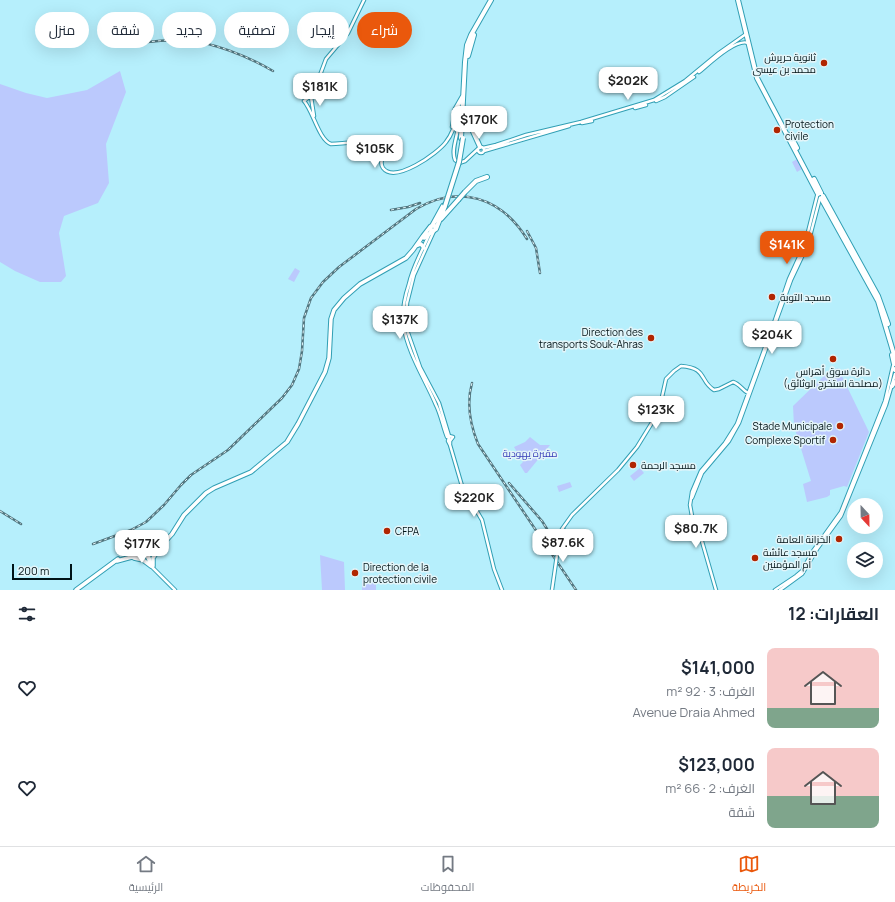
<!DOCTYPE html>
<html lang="ar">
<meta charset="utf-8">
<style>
:root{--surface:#fff;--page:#f2f2f3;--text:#1f2937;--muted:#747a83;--line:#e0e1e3;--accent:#ea580c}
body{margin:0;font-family:Manrope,Cairo,sans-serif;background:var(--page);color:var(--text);direction:rtl;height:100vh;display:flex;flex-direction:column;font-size:15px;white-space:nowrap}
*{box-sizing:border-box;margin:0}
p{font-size:13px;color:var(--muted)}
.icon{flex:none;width:22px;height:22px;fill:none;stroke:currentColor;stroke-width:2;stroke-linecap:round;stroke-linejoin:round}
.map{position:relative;height:590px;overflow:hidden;direction:ltr}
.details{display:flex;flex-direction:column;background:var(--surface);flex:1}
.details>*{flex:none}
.top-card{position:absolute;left:12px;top:12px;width:400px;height:36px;direction:rtl;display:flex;gap:8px}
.needle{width:26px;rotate:158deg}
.tools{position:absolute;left:847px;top:498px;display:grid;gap:8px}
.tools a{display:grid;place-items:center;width:36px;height:36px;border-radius:50%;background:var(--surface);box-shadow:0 4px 16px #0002;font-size:20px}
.scale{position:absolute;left:12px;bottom:10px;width:60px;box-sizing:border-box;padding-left:4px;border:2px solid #001317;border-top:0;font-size:11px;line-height:14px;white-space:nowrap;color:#001317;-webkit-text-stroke:3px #e3f5f9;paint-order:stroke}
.price{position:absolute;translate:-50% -34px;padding:0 9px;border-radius:8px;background:#fff;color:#222;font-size:13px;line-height:26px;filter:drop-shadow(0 1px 2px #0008)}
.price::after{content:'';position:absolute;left:50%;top:24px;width:12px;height:9px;margin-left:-6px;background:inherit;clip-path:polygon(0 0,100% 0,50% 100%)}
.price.selected{background:var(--accent);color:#fff}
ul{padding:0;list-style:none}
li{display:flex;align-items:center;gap:12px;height:100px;padding:0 16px}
li span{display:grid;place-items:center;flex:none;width:112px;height:80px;border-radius:8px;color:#555}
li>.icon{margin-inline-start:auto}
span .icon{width:48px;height:48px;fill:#fffc;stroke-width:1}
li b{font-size:17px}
h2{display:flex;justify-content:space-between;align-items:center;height:48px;padding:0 16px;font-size:17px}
.tag{padding:0 14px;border-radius:18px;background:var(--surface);box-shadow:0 4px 16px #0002;font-size:14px;line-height:36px}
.tag.selected{background:var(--accent);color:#fff}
.tab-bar{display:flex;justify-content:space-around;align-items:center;height:56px;border-top:1px solid var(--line);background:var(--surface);font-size:11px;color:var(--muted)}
.tab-bar a{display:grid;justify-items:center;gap:2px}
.tab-bar .selected{color:var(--accent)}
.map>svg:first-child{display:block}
.green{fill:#bbc9fd}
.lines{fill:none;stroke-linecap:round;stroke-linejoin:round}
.tertiary-casing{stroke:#319fb4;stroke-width:4.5}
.primary-casing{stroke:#319fb4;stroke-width:5.5}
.trunk-casing{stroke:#319fb4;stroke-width:6}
.tertiary{stroke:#fff;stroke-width:2.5}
.primary{stroke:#fff;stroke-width:3.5}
.trunk{stroke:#fff;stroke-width:4}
.rail-casing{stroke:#52767f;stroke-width:2.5}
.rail{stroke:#e3f5f9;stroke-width:1;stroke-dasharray:3;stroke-linecap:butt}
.tertiary-bridge-casing{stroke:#319fb4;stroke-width:4.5;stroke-linecap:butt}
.trunk-bridge-casing{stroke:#319fb4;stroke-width:6;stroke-linecap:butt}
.tertiary-bridge{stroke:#fff;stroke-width:2.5}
.trunk-bridge{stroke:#fff;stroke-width:4}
.poi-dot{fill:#b12501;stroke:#e3f5f9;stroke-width:1.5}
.labels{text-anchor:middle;stroke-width:3;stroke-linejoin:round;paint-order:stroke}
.poi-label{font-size:10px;fill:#001317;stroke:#e3f5f9;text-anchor:start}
.park-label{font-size:10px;fill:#383eb8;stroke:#e3f5f9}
</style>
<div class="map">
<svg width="895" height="590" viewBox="0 0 895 590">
<rect width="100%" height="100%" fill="#b6effc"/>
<path class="green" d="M120 71 126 92 106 144 109 183 98 203 64 216 59 233 66 276 61 282H40L15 271 0 262V84L26 93 47 98 87 90Z
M797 159 802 169 797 172 792 162Z
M295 268 300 271 294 282 288 279Z
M838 368 869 432 847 487 844 486 830 490V495L827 497 807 502 803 484 811 481 794 426 793 406 826 374Z
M530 437 540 445H550L527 473H525L520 465 523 462 514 447 525 442Z
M640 468 644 473 634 481 630 476Z
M570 482 572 487 559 492 557 486Z
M320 555 344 562 345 590H322Z
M362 580 376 582V590H362Z"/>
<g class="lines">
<defs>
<path id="tertiary" d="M364 0 348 33 326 59 313 94 304 101C313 111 319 140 331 144 349 143 363 140 381 145L384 147C386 153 378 161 383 168 395 184 438 153 446 142 451 136 456 124 456 117
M699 72C709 64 736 38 748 43
M311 97 314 116
M656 101 665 97 694 77
M635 108 646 105
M454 113a3 3 0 1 1 6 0a3 3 0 1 1-6 0Z
M459 115C461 129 450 148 455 160L459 163 465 161 479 148
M582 123 592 121
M452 127 454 116
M478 150a3 3 0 1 1 6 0a3 3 0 1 1-6 0Z
M483 148 496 145 526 135 581 122 654 100 685 81 719 53 746 34
M484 151 569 126
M431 230C424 248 413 265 409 284 405 296 402 310 403 323 407 352 425 379 436 405 441 415 443 427 447 437L449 438 448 441 450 445 462 486 482 520 494 569 502 590
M434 231 414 275 407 303 406 320 408 333 420 367 439 403 449 436 453 437 450 441V444
M692 498 702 473 729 441 739 423 791 280 808 244 820 198
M560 534 564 530 562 529 572 515 618 470 637 447 653 421 655 411 662 397 666 379 674 371 681 366C708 368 699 381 714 390L719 389 733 382C740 384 742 390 748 393
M147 551 152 565
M145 552 151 566 175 590
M716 590 701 538 692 516 690 505 692 492 701 471 725 443 737 424 774 323 789 279 805 244 817 196
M775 590 796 576 802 571 813 551 841 512 885 401 893 366
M780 590 802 574 817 549 841 516 886 405 895 374"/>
<path id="primary" d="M424 238 433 231
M416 246 421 244 424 248
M145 551 163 542
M134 558 143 560 151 566
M117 561 139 555 160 547 172 534 184 515 206 493 214 488 251 472 287 442 298 424 325 372 329 358 331 319 334 310 344 298 360 284 406 258 413 250 423 236 430 227
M153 566V558L159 549
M76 590 118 559"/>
<path id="trunk" d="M738 0 757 78 818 194
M468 56 474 35
M455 110 463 96
M465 114 480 147
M790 135 797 148
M461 138 465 62 467 45 471 35 491 0
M814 179 821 193
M465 192 476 181 487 177
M823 196 878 296 888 324
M821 198 878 301 895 358
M441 219 458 200
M430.5 228a2.5 2.5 0 1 1 5 0a2.5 2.5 0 1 1-5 0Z
M432 226 443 206
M436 229 445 206
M892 355 894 364
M894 369 895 370
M892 386 895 382"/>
</defs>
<use href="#tertiary" class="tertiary-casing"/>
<use href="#primary" class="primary-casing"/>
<use href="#trunk" class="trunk-casing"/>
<use href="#tertiary" class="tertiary"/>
<use href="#primary" class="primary"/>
<use href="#trunk" class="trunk"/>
<defs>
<path id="rail" d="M128 43C147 43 165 39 183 40 213 42 247 56 273 71
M391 210 408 207 420 203
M527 231 536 248 540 273
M472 383C466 404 470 424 478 444L576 590
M509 483 542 521 547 529
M0 511 21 524
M93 544 131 530 146 522 164 505 181 485 191 475 228 450 282 398 292 385 299 369 302 351 304 318 311 298 323 282 339 267 416 209C459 184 501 197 527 239"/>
</defs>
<use href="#rail" class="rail-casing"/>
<use href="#rail" class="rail"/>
<defs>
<path id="tertiary-bridge" d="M552 590 560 534"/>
<path id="trunk-bridge" d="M458 200 465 192
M445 206 459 162 463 138"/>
</defs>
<use href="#tertiary-bridge" class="tertiary-bridge-casing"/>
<use href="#trunk-bridge" class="trunk-bridge-casing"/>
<use href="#tertiary-bridge" class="tertiary-bridge"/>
<use href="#trunk-bridge" class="trunk-bridge"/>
</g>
<g class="poi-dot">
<circle cx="824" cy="63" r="4"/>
<circle cx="777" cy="130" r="4"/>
<circle cx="772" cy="297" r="4"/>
<circle cx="651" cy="338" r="4"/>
<circle cx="833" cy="359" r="4"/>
<circle cx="840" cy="426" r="4"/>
<circle cx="833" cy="440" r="4"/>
<circle cx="633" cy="465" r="4"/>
<circle cx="387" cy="531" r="4"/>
<circle cx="839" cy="539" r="4"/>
<circle cx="755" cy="558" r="4"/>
<circle cx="355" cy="573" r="4"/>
</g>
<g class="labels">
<g class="poi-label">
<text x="816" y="61" text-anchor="end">ثانوية حريرش<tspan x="816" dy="12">محمد بن عيسى</tspan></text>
<text x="785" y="128">Protection<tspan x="785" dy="12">civile</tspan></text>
<text x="780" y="301">مسجد التوبة</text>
<text x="643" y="336" text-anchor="end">Direction des<tspan x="643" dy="12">transports Souk-Ahras</tspan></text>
<text x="833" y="375" text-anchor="middle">دائرة سوق أهراس<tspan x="833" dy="12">(مصلحة استخرج الوثائق)</tspan></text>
<text x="832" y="430" text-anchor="end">Stade Municipale</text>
<text x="825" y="444" text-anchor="end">Complexe Sportif</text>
<text x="641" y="469">مسجد الرحمة</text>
<text x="395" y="535">CFPA</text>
<text x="831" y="543" text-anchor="end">الخزانة العامة</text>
<text x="763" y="556">مسجد عائشة<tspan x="763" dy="12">أم المؤمنين</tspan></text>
<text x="363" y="571">Direction de la<tspan x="363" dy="12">protection civile</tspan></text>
</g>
<g class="park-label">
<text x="530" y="457">مقبرة يهودية</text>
</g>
</g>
</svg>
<div class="tools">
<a><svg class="needle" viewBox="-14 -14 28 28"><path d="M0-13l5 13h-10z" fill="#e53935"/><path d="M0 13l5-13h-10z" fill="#747a83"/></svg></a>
<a><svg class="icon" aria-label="layers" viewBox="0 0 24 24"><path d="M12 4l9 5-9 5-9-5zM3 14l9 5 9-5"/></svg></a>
</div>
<div class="scale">200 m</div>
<b class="price" style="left:628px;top:101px">$202K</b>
<b class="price" style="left:320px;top:107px">$181K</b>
<b class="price" style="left:479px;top:140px">$170K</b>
<b class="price" style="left:375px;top:169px">$105K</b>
<b class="price selected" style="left:787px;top:265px">$141K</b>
<b class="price" style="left:400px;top:340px">$137K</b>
<b class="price" style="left:772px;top:355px">$204K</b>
<b class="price" style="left:656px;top:430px">$123K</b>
<b class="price" style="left:474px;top:518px">$220K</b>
<b class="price" style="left:696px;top:549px">$80.7K</b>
<b class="price" style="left:563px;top:563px">$87.6K</b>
<b class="price" style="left:142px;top:564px">$177K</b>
<div class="top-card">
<a class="tag selected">شراء</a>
<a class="tag">إيجار</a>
<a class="tag">تصفية</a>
<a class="tag">جديد</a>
<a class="tag">شقة</a>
<a class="tag">منزل</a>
</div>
</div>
<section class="details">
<h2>العقارات: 12<svg class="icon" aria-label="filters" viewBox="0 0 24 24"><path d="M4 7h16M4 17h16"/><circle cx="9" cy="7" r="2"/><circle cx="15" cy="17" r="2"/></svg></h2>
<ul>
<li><span style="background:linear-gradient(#f6c9c9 75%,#7fa58c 0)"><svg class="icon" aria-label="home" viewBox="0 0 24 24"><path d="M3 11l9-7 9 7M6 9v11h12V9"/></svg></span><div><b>$141,000</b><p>الغرف: 3 · 92 m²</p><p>Avenue Draia Ahmed</p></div><svg class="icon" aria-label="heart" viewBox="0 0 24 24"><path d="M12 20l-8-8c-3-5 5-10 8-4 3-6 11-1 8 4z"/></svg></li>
<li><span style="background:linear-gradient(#f6c9c9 60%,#7fa58c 0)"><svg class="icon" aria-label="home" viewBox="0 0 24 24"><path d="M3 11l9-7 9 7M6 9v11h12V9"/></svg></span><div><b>$123,000</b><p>الغرف: 2 · 66 m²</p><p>شقة</p></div><svg class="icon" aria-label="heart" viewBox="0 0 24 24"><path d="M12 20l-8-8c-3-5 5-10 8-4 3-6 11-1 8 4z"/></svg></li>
</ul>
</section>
<nav class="tab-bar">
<a class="selected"><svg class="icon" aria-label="map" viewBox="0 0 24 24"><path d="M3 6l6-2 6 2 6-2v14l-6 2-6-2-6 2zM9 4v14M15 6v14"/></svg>الخريطة</a>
<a><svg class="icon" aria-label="saved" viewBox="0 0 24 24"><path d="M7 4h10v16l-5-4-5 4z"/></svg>المحفوظات</a>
<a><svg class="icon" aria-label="home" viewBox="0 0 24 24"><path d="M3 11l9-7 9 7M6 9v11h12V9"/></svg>الرئيسية</a>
</nav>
